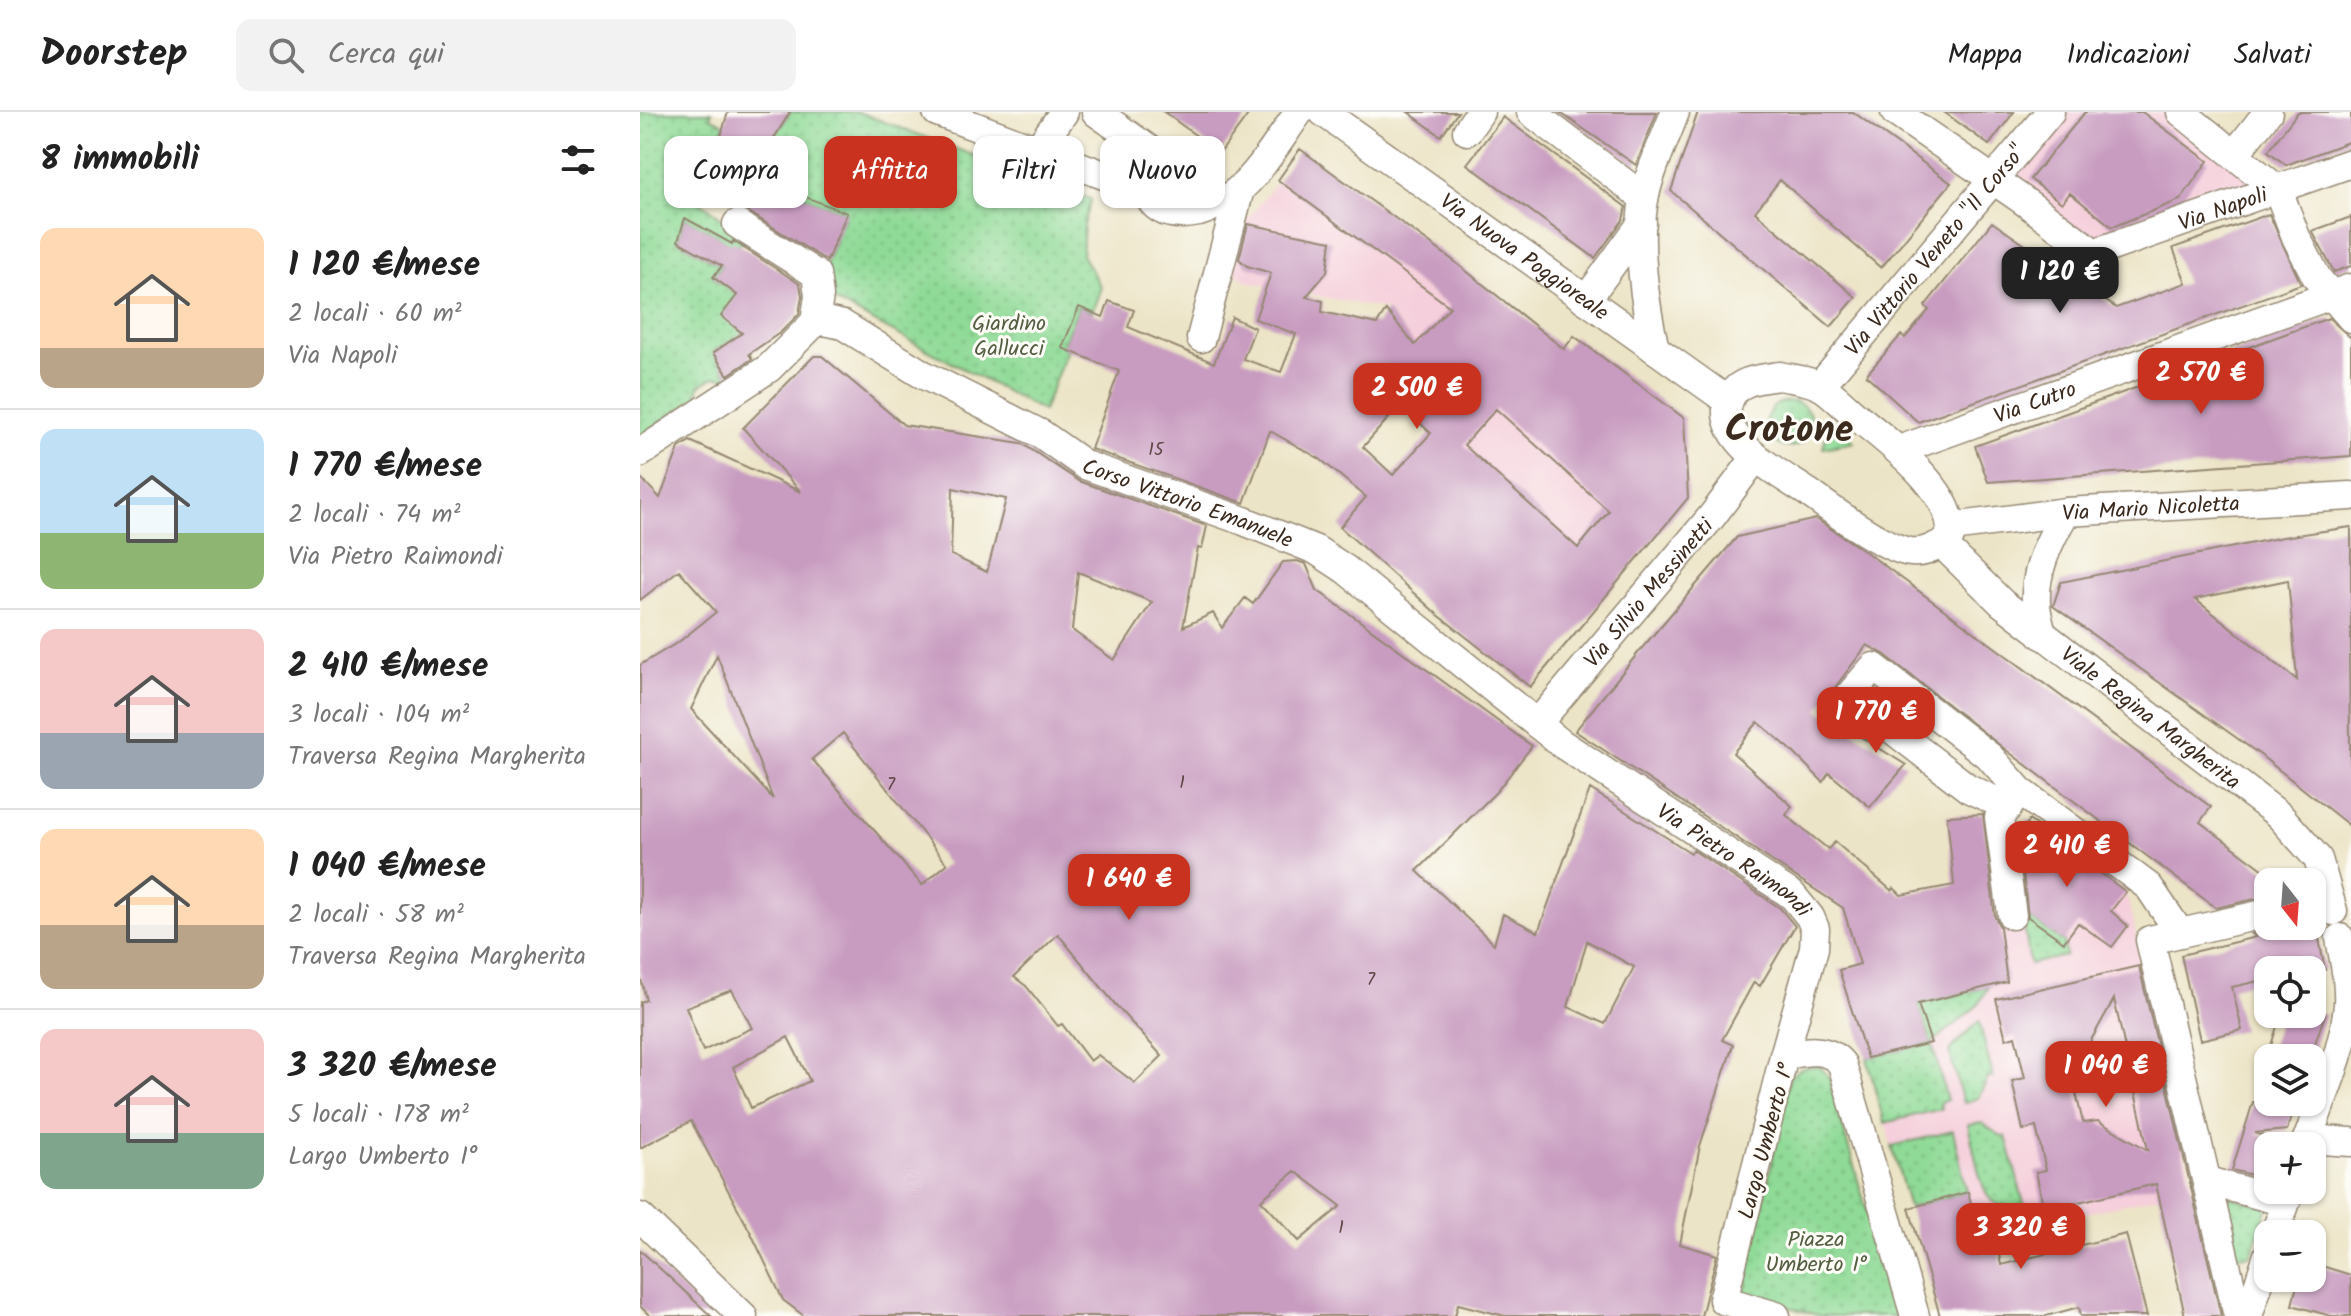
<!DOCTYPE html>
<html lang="it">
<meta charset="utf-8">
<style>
:root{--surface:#fff;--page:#f2f2f2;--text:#222;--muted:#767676;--line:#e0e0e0;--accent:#c8321e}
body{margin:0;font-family:Kalam,sans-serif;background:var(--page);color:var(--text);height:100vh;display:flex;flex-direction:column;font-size:30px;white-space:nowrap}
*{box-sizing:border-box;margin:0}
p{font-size:26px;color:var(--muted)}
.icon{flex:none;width:44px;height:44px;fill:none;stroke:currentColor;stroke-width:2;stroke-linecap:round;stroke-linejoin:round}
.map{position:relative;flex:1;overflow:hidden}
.panel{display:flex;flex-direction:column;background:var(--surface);width:640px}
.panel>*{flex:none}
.top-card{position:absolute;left:24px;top:24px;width:760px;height:72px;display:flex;gap:16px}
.needle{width:52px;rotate:163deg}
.tools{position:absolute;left:1614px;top:756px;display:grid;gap:16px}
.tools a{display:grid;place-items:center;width:72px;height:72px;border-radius:16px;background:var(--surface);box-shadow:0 2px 6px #0004;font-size:40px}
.price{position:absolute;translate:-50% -68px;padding:0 18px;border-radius:16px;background:var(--accent);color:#fff;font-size:26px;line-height:52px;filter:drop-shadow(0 2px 4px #0008)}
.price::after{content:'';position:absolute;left:50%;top:48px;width:24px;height:18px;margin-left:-12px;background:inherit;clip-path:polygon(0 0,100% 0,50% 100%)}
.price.selected{background:#222;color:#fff}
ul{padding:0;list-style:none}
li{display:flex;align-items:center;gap:24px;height:200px;padding:0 40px}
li+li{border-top:2px solid var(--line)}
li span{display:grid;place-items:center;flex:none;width:224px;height:160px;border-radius:16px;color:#555}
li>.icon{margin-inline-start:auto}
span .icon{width:96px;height:96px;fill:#fffc;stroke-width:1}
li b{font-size:34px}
h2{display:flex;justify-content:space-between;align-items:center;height:96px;padding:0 40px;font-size:34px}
.tag{padding:0 28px;border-radius:16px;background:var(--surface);box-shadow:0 2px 6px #0004;font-size:28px;line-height:72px}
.tag.selected{background:var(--accent);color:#fff}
header{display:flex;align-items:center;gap:48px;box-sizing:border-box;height:112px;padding:0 40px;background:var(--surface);border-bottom:2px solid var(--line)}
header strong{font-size:38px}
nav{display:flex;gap:44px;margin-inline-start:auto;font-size:28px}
.search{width:560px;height:72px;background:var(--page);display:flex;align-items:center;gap:20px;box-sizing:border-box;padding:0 28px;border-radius:16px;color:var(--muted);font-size:30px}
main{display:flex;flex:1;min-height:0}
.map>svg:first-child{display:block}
.built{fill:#f5cfdb}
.grass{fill:url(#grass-dots);stroke:#65825a;stroke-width:2}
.building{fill:#c89bc0;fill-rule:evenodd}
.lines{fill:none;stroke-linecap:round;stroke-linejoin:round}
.minor-casing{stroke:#948772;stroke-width:31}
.minor{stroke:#fff;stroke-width:28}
.labels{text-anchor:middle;stroke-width:6;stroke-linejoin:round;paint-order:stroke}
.number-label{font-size:18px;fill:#5e4646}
.street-label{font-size:22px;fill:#3b2a1e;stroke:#fdfcf7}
.park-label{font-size:22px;fill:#545f42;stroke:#fdfcf7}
.town-label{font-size:38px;font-weight:bold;fill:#3b2a1e;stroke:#fdfcf7}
</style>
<header>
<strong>Doorstep</strong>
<div class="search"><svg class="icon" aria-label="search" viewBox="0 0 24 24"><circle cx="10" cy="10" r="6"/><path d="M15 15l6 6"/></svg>Cerca qui</div>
<nav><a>Mappa</a><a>Indicazioni</a><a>Salvati</a></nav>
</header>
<main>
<section class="panel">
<h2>8 immobili<svg class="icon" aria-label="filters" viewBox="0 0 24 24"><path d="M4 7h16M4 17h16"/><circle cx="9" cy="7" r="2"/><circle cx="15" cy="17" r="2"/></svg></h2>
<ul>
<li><span style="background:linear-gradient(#ffd9b3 75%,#b9a48a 0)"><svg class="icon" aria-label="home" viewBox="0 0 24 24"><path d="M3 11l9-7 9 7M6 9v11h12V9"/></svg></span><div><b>1 120 €/mese</b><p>2 locali · 60 m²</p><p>Via Napoli</p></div></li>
<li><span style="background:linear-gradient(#bfe0f5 65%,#8fb573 0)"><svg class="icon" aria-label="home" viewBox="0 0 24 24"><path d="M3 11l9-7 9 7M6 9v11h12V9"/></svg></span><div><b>1 770 €/mese</b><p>2 locali · 74 m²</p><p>Via Pietro Raimondi</p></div></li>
<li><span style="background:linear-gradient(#f6c9c9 65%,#9aa5b1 0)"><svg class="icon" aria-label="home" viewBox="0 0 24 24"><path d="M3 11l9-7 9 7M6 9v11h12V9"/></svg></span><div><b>2 410 €/mese</b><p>3 locali · 104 m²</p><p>Traversa Regina Margherita</p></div></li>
<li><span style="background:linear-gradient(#ffd9b3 60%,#b9a48a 0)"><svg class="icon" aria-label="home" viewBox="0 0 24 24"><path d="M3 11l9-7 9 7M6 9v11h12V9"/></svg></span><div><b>1 040 €/mese</b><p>2 locali · 58 m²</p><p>Traversa Regina Margherita</p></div></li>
<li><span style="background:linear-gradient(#f6c9c9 65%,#7fa58c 0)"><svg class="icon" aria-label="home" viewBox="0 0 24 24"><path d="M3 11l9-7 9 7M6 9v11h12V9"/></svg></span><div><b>3 320 €/mese</b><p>5 locali · 178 m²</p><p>Largo Umberto I°</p></div></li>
</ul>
</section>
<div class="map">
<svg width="1711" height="1204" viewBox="0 0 1711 1204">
<defs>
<pattern id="grass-dots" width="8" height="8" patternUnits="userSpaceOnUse" patternTransform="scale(2)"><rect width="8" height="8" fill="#8fda96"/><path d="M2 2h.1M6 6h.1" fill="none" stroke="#7cbb81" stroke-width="1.8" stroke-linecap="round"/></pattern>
</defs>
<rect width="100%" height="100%" fill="#fdfcf7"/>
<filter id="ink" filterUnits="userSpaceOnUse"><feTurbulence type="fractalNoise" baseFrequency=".0125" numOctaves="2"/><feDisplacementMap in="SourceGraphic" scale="16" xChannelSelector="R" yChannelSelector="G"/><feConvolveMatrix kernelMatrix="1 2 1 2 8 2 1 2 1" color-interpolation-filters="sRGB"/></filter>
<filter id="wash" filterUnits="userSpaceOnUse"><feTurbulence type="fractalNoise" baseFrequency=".006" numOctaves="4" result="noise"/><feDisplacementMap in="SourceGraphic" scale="32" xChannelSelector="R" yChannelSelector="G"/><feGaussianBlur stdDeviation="1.8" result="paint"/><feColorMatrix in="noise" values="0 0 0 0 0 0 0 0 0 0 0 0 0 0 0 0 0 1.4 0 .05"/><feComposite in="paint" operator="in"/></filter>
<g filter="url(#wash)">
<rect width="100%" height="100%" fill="#ece4c6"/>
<path class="built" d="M1410 0H1541L1638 78 1454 141 1353 68Z
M638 68 901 263 986 379 901 480 782 378 840 314 747 198 605 169 589 155 599 118Z
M1389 708 1486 780 1553 1076 1421 1107 1364 1128 1342 1132 1327 1080 1269 1096 1227 946 1291 931 1278 892 1366 868 1359 804 1374 732Z"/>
<path class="grass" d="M0 0H72L70 5 84 12 68 68 53 84 108 126 96 135 45 106 38 129 82 154 73 165 97 183 110 228 96 225 73 241 90 266 74 265 59 274 56 286 0 324Z
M150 0H218L451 87 444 113 442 143 461 175 452 200 439 195 422 235 427 238 403 299 185 184V155L206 101 107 62 112 19 132 30Z
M1126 312a23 23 0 1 1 46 0a23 23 0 1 1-46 0Z
M1190 307 1201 314 1214 330 1183 336Z
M1382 801 1424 830 1426 844 1390 852Z
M1348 875 1338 893 1292 931 1307 988 1300 991 1301 997 1244 1011 1227 946 1291 931 1278 892Z
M1339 909 1353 965 1348 966 1338 986 1323 991 1309 939Z
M1180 954 1188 964 1257 1204H1180L1104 1182 1150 964 1162 956Z
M1342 1011 1362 1025 1366 1024 1386 1099C1375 1096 1358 1096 1350 1087 1339 1073 1333 1032 1328 1013Z
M1313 1019 1327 1080 1269 1096 1252 1034Z
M1582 1083 1628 1095 1611 1143 1599 1144 1595 1138Z
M1336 1109 1393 1117 1364 1128 1342 1132Z"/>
<g id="blocks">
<path class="building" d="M88 0H150L111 64 207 101 187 149 104 97 108 85 68 68Z
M524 0H610L580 41Z
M768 0H818L801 24Z
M919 0H1017L996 53Z
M1058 0H1213L1311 71 1241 156 1140 68 1115 100 1216 185 1191 215 1031 79Z
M1304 0H1374L1349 33Z
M1445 0H1502L1568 49 1540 88 1472 115 1430 81 1422 91 1390 67Z
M1658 0H1711V29L1646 53 1628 39Z
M863 5 986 95 983 108 955 146 827 52Z
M660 37 810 146 924 237 934 224 1044 306 1048 386 890 575 797 502 700 415 726 385 680 347 630 319 604 391 451 337 479 259 422 236 439 195 463 205 469 189 494 198 488 215 574 251 592 205 615 216 603 247 641 260 656 222 615 207 631 161 607 154 599 147 608 112 691 129 687 160 666 185 683 189 682 200 737 212 746 198 775 233 810 195 638 68ZM760 293 791 321 753 363 723 335ZM856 297 969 399 938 436 824 333Z
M1629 102 1661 172 1278 310 1226 263 1261 223 1265 226 1289 198 1285 194 1352 110 1476 196 1546 171 1533 136Z
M1711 105V154L1694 160 1672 119Z
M45 106 92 132 93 129 160 172 162 184 159 202 141 220 109 242 112 247 88 263 73 241 102 221 81 204 97 183 73 165 82 154 38 129Z
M1689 206 1711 226V344L1348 370 1335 334Z
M174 244H182L264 313 381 331 439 369 567 414 562 437 558 436 543 515 573 501 582 516 605 486 613 492 643 450 657 449 666 452 677 478 892 634 857 679 777 759 854 832 863 802 898 820 950 677 1051 741 1053 738 1140 796 1155 814 1120 874 1114 870 1082 928 1093 933 1060 1034 1040 1132 1077 1143 1061 1204H865L818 1192 815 1204H164L143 1188 111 1121 51 1009 0 1036V890L6 888 0 863V553L40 529 76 500 39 458 0 488V365L20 386 39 336 50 329 161 380 103 316ZM313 376 366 387 347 460 311 443ZM438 460 512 490 474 548 432 518ZM77 543 133 687 51 597ZM203 621 307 752 282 773 172 647ZM418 822 479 897 522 944 495 971 458 943 450 949 422 912 418 914 386 874 374 865ZM947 829 994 855 965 912 928 895ZM92 878 112 916 63 939 46 895ZM148 925 170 969 111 996 93 955ZM655 1059 701 1094 659 1129 621 1088Z
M1176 407 1226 440 1571 695 1560 710 1628 761V784L1576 796 1366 638 1244 542 1227 533 1178 598 1266 653 1230 695 1189 661 1183 670 1149 636 1118 610 1093 641 1152 694 1146 703 1188 737 1195 730 1252 779 1254 776 1261 783 1314 773 1307 704 1343 702 1355 805 1360 815 1367 870 1278 892 1291 931 1227 946 1199 858 1220 852 1203 796 935 619 1002 536 1097 425Z
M1711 415V544H1709L1711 715 1619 642 1413 494 1421 470 1643 425ZM1648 468 1653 521 1657 568 1555 487Z
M1389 708 1486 780 1471 799 1488 814 1472 835 1438 811 1424 830 1388 805 1379 725Z
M1676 811 1685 858H1628V867L1592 875 1602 918 1560 928 1541 843 1616 825 1612 822 1628 818V822Z
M1499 854 1581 1204H1545L1516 1072 1404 1098 1396 1060 1406 1058 1396 1015 1383 1018 1372 969 1385 966 1375 924 1366 927 1356 887ZM1474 887 1508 1038 1458 1009 1443 1011 1427 943 1445 939Z
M1641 902H1685L1670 946H1627Z
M1613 990H1656L1647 1018 1615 1021 1628 1025V1067L1592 1058Z
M1328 1080 1344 1141 1358 1138 1361 1153 1486 1122 1507 1204H1441L1439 1195 1406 1204H1300L1269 1096Z
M0 1138 71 1204H10L0 1194Z
M1672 1151 1711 1163V1204H1691L1652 1193 1659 1166H1672Z"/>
</g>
</g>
<g filter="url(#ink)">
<use href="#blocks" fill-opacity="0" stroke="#948772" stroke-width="2"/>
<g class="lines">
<defs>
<g id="minor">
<path d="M297 0 506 79"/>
<path d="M456 0 518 44C493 83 515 110 559 100 573 96 586 88 597 79 618 64 643 22 659 0"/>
<path id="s1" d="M683 0 1088 289"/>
<path d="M891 0 1004 86"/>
<path id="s2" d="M1255 0 1384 89 1454 141 1711 51"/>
<path d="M1541 0 1638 78 1656 125 1677 166 1711 206"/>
<path d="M827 19 840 0"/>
<path d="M398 37 424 0"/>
<path d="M1594 43 1628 0"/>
<path d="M97 112 176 162 179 184 175 210"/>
<path d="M946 188 1002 111"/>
<path id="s3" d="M175 210 185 209 203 213 282 262 401 322 445 353 604 409 676 438 705 457 922 632 1152 783 1170 805 1175 817 1174 836 1144 944 1083 1188 1136 1204"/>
<path d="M561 226 600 77"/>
<path d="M1015 237C1005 195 996 130 1004 88 1009 59 1025 28 1035 0"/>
<path d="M1140 264C1153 267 1170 268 1182 275 1193 282 1204 294 1215 303 1245 327 1319 382 1310 425 1300 434 1284 442 1270 440 1243 436 1192 398 1169 381 1142 363 1083 332 1087 296 1091 268 1117 267 1140 264Z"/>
<path id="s4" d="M1180 274 1410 0"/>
<path id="s5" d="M1259 338 1711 176"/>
<path d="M0 341 129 256 175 210"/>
<path id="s6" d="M1312 415 1426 400 1711 384"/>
<path id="s7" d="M1302 432 1362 491 1639 703 1678 747 1693 799"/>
<path d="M1402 523C1400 513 1396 501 1396 491 1394 459 1410 426 1426 400"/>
<path id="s8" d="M897 612 1073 403 1116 345"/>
<path d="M1368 695 1328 676 1209 584 1234 555 1350 645 1380 679 1509 775 1540 821"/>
<path d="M1372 803 1359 706 1377 683"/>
<path d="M1144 944C1164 939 1188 934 1202 952L1275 1204"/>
<path d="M1667 1027 1711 1030"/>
<path d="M1665 1034C1680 991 1701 947 1707 901 1711 877 1704 849 1700 826"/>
<path d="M1567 1069 1645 1090"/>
<path d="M0 1105 103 1204"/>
<path d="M1635 1122 1650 1078"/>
<path d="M1598 1204 1510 828 1628 801"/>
<path d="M1608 1204 1628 1143"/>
</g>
</defs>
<use href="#minor" class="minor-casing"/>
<use href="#minor" class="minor"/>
</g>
</g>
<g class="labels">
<g class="number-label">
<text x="516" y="343">15</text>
<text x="542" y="676">1</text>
<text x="251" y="678">7</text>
<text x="731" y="873">7</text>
<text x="701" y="1121">1</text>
</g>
<g class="street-label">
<text dy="8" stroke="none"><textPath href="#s2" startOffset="380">Via Napoli</textPath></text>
<text dy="8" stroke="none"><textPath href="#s4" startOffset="178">Via Vittorio Veneto "Il Corso"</textPath></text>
<text dy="8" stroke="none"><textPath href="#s1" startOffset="248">Via Nuova Poggioreale</textPath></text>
<text dy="8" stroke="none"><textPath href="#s5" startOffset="144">Via Cutro</textPath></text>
<text dy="8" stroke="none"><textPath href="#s3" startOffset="418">Corso Vittorio Emanuele</textPath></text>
<text dy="8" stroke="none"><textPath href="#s6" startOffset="200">Via Mario Nicoletta</textPath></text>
<text dy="8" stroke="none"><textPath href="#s8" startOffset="172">Via Silvio Messinetti</textPath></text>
<text dy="8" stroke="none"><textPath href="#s7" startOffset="272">Viale Regina Margherita</textPath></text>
<text dy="8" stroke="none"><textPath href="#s3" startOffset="1076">Via Pietro Raimondi</textPath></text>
<text transform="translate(1125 1029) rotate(-75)" y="8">Largo Umberto I°</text>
</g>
<g class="park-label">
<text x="369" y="218">Giardino<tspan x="369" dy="25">Gallucci</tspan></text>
<text x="1176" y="1134">Piazza<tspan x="1176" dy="25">Umberto I°</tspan></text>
</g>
<g class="town-label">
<text x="1149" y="329">Crotone</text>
</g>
</g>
</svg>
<div class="tools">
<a><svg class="needle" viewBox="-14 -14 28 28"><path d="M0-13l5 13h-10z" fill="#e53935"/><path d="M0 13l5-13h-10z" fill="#767676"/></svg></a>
<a><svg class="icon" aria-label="locate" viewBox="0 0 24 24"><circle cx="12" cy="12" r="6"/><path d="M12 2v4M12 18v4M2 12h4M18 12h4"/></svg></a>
<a><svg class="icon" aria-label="layers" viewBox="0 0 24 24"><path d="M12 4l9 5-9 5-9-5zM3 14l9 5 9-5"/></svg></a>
<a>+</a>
<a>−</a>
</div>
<b class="price selected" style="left:1420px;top:203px">1 120 €</b>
<b class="price" style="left:1561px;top:304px">2 570 €</b>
<b class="price" style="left:777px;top:319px">2 500 €</b>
<b class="price" style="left:1236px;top:643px">1 770 €</b>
<b class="price" style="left:1427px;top:777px">2 410 €</b>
<b class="price" style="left:489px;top:810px">1 640 €</b>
<b class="price" style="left:1466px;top:997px">1 040 €</b>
<b class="price" style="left:1381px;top:1159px">3 320 €</b>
<div class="top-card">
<a class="tag">Compra</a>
<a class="tag selected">Affitta</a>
<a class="tag">Filtri</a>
<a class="tag">Nuovo</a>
</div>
</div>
</main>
